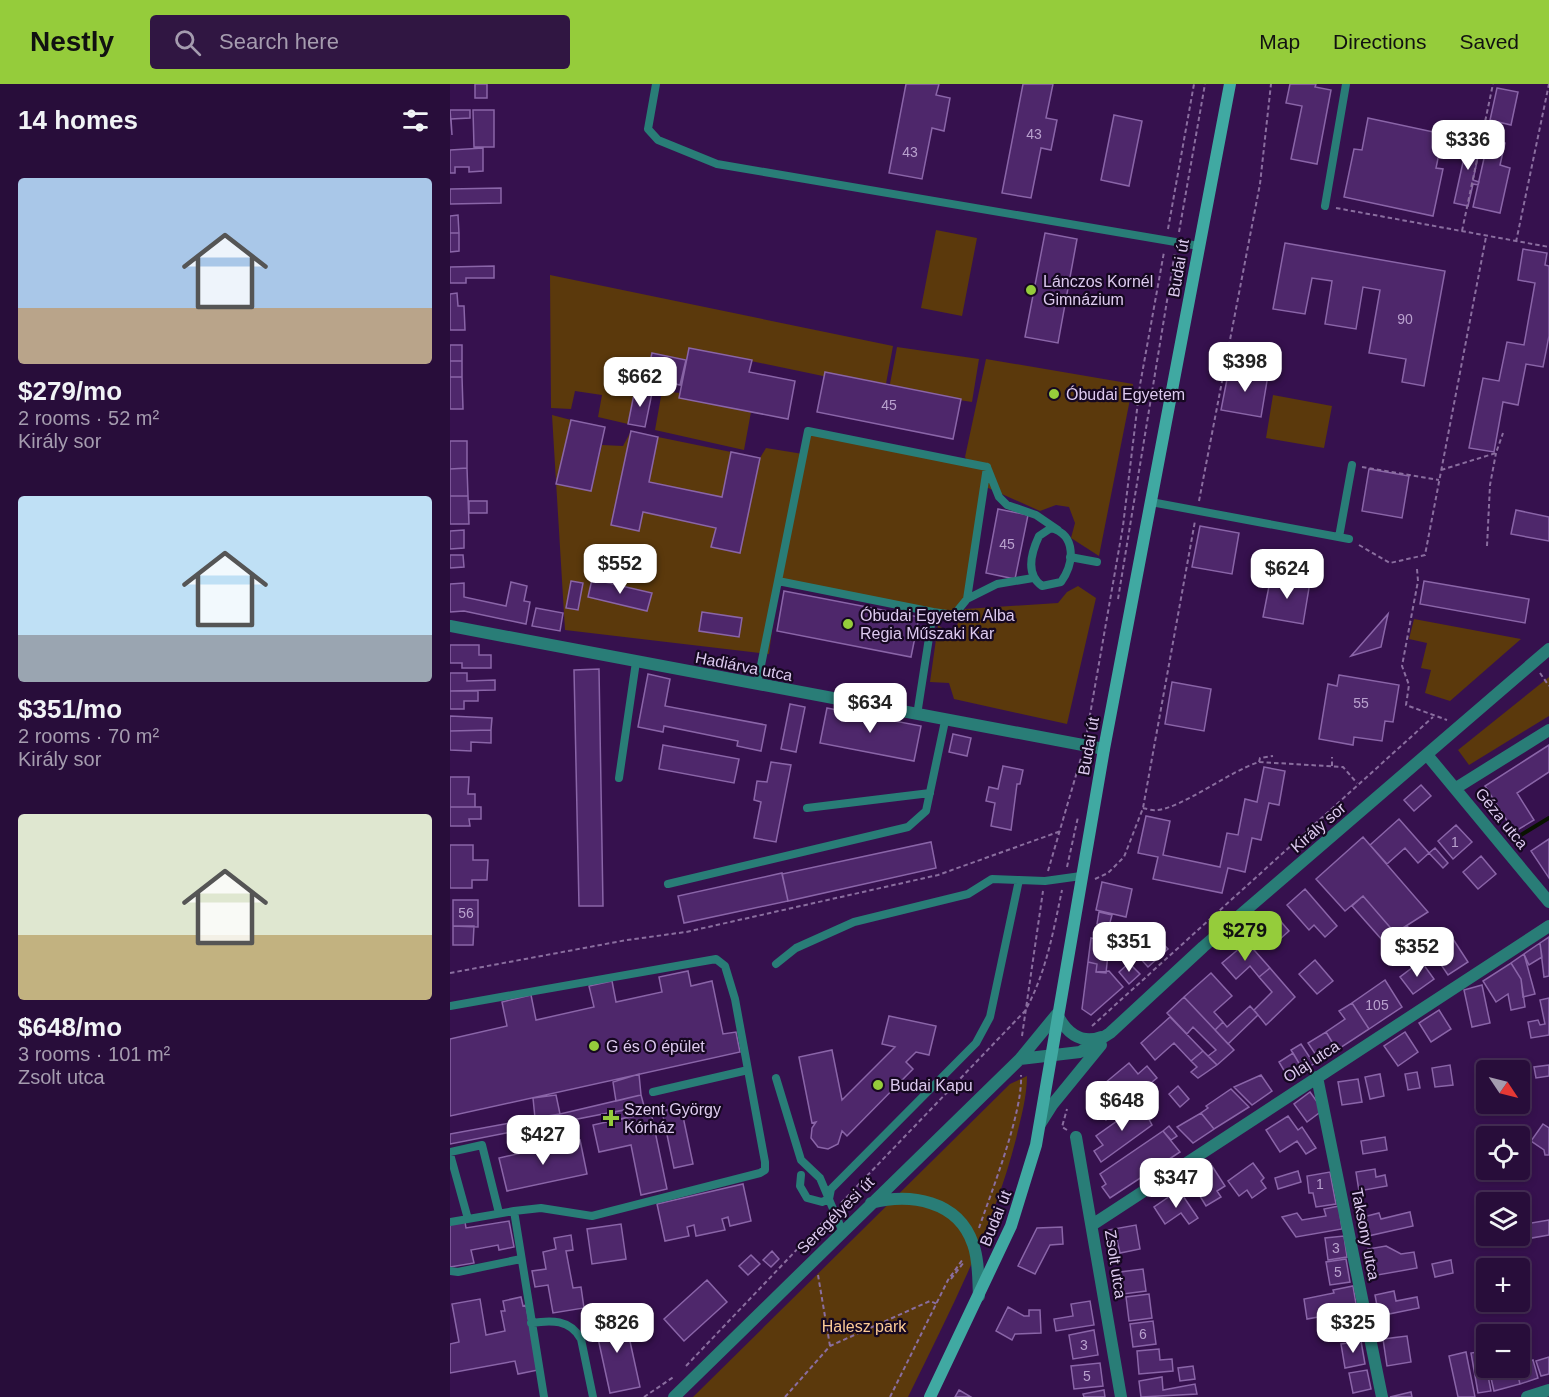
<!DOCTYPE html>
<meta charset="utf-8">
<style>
:root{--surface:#280d3a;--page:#301642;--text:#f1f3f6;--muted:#a59caf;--line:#442d54;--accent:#95cc3b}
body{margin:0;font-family:Helvetica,sans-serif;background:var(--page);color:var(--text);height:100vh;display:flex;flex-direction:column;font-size:22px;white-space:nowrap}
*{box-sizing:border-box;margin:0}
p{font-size:20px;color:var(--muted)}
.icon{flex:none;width:33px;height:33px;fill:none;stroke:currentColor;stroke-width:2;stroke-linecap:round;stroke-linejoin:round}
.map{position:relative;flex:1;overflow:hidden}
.panel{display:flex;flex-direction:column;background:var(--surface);width:450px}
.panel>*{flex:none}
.needle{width:39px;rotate:125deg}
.fabs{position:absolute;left:1026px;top:976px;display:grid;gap:12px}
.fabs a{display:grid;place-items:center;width:54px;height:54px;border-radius:6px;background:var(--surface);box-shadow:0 3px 9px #0003,0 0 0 2px var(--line);font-size:30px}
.price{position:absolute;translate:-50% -51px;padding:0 14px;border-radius:12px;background:#fff;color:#222;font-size:20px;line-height:39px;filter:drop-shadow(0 2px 3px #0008)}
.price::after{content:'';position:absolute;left:50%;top:36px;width:18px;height:14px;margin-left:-9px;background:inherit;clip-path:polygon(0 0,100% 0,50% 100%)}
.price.current{background:var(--accent);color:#111}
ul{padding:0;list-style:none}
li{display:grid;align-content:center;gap:12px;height:318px;padding:0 18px}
li span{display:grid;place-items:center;height:186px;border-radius:6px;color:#555}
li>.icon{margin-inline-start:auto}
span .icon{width:108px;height:108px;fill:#fffc;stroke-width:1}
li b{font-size:26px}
h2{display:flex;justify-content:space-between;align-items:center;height:72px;padding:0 18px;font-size:26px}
header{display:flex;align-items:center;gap:36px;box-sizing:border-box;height:84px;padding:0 30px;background:var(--accent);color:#111}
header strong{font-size:28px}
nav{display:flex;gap:33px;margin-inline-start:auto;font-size:21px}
.search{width:420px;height:54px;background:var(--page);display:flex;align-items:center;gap:15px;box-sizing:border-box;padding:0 21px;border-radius:6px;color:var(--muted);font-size:22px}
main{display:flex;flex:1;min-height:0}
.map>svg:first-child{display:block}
.green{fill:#5b390c}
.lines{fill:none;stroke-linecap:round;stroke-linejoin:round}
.stream{stroke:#091300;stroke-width:4}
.building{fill:#4e276b;stroke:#8a65a8;stroke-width:1.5}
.path{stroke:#8a6e9f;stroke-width:2;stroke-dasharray:4.5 3;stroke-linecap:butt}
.service{stroke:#297d77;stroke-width:8}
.minor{stroke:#297d77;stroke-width:12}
.secondary{stroke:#40a9a2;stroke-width:12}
.poi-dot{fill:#95cc3b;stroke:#160821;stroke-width:2}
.labels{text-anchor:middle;stroke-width:4.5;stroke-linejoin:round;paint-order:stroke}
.number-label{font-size:14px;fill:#b9a1ce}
.street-label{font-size:16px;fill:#ddcaef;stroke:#160821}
.poi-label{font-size:16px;fill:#ddcaef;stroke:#160821;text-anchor:start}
.park-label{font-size:16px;fill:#fccb96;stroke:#160821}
</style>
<header>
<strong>Nestly</strong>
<div class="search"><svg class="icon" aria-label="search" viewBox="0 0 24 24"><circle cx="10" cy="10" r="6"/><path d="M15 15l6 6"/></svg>Search here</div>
<nav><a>Map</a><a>Directions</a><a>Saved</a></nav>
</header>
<main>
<section class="panel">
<h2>14 homes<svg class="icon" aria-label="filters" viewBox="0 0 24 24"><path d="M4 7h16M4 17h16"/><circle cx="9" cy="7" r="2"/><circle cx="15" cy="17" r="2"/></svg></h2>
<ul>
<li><span style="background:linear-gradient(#a9c7e8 70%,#b9a48a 0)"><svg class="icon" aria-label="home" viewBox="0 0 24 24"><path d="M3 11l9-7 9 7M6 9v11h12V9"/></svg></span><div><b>$279/mo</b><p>2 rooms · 52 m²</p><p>Király sor</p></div></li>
<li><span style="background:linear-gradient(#bfe0f5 75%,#9aa5b1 0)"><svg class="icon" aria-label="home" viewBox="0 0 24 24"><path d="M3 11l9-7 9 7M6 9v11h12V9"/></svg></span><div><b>$351/mo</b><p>2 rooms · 70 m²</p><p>Király sor</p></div></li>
<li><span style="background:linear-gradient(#dfe7d0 65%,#c2b280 0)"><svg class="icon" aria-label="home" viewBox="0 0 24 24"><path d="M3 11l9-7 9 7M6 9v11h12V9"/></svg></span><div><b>$648/mo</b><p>3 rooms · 101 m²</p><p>Zsolt utca</p></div></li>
</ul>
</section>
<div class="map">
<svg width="1099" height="1313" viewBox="0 0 1099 1313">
<rect width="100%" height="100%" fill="#36114e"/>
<path class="green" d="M486 146 527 154 512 232 471 224Z
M100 191 443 262 435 305 239 264 236 276 202 269 193 307 185 305 178 340 148 333 152 311 125 307 121 325 101 324Z
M447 263 529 275 522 318 439 305Z
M536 275 683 300 649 472 621 454 625 439 619 423 606 421 590 427 536 403 517 515 504 531 328 498 319 570 115 546 102 331 121 336 107 400 141 407 152 361 173 362 181 347 161 441 193 428 266 444 262 463 289 469 310 374 316 364 353 370 358 347 519 379 515 373Z
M212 307 230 309V314L301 328 294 366 205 346Z
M823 311 882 322 874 364 816 354Z
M208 353 281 368 272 413 199 398Z
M628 502 646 514 617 640 504 615 499 599 480 598 488 541 502 551 515 525 608 519 617 508Z
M964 535 1071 555 1000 617 975 609 981 586 971 584 977 559 959 555Z
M1099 593V632L1019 681 1008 666Z
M577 992C577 1013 571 1033 566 1055 543 1145 499 1229 458 1313H243L560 1000Z"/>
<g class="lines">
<path class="stream" d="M1071 751 1099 734"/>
</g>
<path class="building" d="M25 0H37V14H25Z
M456 0H489L486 11 500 14 494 47 482 44 472 95 439 89Z
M573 0H603L596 34 607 36 601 66 591 64 581 114 552 109Z
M840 0H866L865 3 881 6 867 80 841 75 852 22 836 19Z
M1047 4 1068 8 1061 41 1040 36Z
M0 26H20V34L1 35 2 51Z
M23 26H44V63H24Z
M664 31 692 37 679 102 651 96Z
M918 34 993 50 986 84 993 85 983 132 894 113 904 65 912 66Z
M1019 51 1032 54 1023 96 1029 98 1028 101 1023 100 1018 122 1004 119Z
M1032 54 1055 59 1050 81 1060 84 1050 129 1023 123 1035 70 1029 69Z
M33 64V87L19 88V83H5V89H0V66Z
M51 104V119L0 120V105Z
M8 131 9 149H0V132Z
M0 149H9V167L0 168Z
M595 149 627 155 608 259 575 253Z
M835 159 995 187 974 302 952 298 956 275 919 269 930 206 913 203 906 245 875 240 882 197 862 194 855 230 823 225Z
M1073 165 1097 169 1095 181 1099 182V252L1093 283 1076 280 1068 321 1053 318 1044 368 1019 364 1033 294 1049 297 1057 258 1074 261 1085 199 1068 196Z
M44 182V194H16V199H0V183Z
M7 209 8 222H14L15 246H0V210Z
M0 261H12V277H0Z
M239 264 302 276 299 288 345 297 338 335 229 314Z
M202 269 236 276 230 301 217 298 215 308 194 303Z
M0 277H12V293H0Z
M779 285 818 291 811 333 771 326Z
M375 288 511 315 503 355 367 328Z
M0 293H12L13 325H0Z
M185 305 202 309 195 343 178 340Z
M121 336 155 343 141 407 106 400Z
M181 347 208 353 199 398 272 413 281 368 310 374 290 469 261 463 266 444 193 428 189 447 161 441Z
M0 357H17V384L0 385Z
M17 384 18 412H0V385Z
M919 385 959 392 952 434 912 427Z
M0 412H18L19 440H0Z
M19 417H37V429H19Z
M548 425 578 431 565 495 536 489Z
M1066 426 1099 433V457L1061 450Z
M750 442 789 449 782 490 742 483Z
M14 446V464L0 465V447Z
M0 471H13L14 483 0 484Z
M821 492 860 498 853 540 813 533Z
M142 495 202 509 197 527 138 513Z
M121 497 133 499 128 526 116 524Z
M974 497 1079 515 1075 539 970 520Z
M61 498 77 502 74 517 80 518 76 540 14 527 0 528V500L14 499V513L56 522Z
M334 507 469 533 461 573 327 547Z
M86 524 113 529 110 547 82 542Z
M252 528 292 534 289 553 249 547Z
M938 530 931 563 901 572Z
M0 561H29V571H41V584H12V579H0Z
M149 585 153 822H129L124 586Z
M0 589H17V597L45 596V606L0 607Z
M198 590 220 595 215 622 316 641 311 667 287 662 288 657 214 642 213 648 188 643Z
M889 591 949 601 943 638 935 637 932 657 904 653 903 661 869 655 878 600 887 602Z
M722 598 761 605 754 647 715 640Z
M0 607H28V617H14V625H0Z
M340 620 355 623 346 668 331 665Z
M377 624 471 642 464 677 370 659Z
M0 632 42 634 41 646 0 647Z
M41 646V659L21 658V667L0 666V647Z
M503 650 521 654 517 672 499 668Z
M213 661 289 675 284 699 209 685Z
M1099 661V688L1067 709 1084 736 1064 748 1035 702Z
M321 678 341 681 326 758 304 754 311 718 304 716 307 697 317 698Z
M553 682 573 686 570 700H567L561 746 541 742 545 719 536 717 539 703 548 705Z
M814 683 835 687 829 721 819 719 811 756 802 754 795 788 778 784 772 809 703 795 708 773 688 769 696 732 720 737 713 771 770 783 777 749 788 751 795 715 807 718Z
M0 693H19L18 710H25V723H0Z
M971 701 981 712 964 727 954 716Z
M0 723H31V735H19L20 742H0Z
M949 735 979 769 968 779 955 764 937 780 920 761Z
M1006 741 1022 758 1003 775 988 757Z
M913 753 978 828 945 849 913 812 895 827 866 795Z
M1099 755V794L1081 767Z
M481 758 486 784 338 817 332 790Z
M0 761H23V776H38L37 796H22V804H0Z
M985 764 998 779 993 784 979 769Z
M1031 772 1046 790 1028 805 1013 788Z
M332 789 338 817 234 839 228 812Z
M652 798 682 805 676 833 646 826Z
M855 805 887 842 875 853 864 841 859 846 837 821Z
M913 812 945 849 933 857 902 822Z
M3 816H28V843L3 842Z
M649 828 662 831 659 842 647 840Z
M826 832 839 847 820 864 807 849Z
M3 842H24L23 861H3Z
M957 842 970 857 960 866 945 849Z
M699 845 718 865 698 883 680 863Z
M1099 853V892L1094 893 1090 859Z
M641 854 652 856 651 860 659 861 656 889 646 888 647 880 638 878Z
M1003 855 1018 878 998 891 983 869Z
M797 858 820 884 809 893 800 882 786 895 772 879Z
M1090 859 1092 873 1079 881 1074 870Z
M1074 870 1085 910 1073 913 1071 895 1061 879Z
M865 876 883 897 867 910 849 890Z
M971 877 984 895 963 910 950 893Z
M638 878 647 880 646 888 659 887 673 903 641 931 632 925Z
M679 879 690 890 679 900 669 888Z
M1061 879 1071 895 1075 923 1061 926 1058 910 1046 918 1033 897Z
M820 884 845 913 816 941 804 926 822 908 809 893Z
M238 887 241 902 262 897 273 950 286 948 290 968 0 1032V955L57 942 52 918 81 911 86 936 144 923 139 902 162 897 166 918 212 908 209 893Z
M761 889 782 912 764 928 773 938 765 946 734 913Z
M935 896 952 923 919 945 902 919Z
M1032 901 1040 939 1022 943 1014 906Z
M734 913 784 966 767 981 758 972 766 966 743 943 737 950 717 929Z
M1099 914V951L1081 954 1078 938 1088 936 1090 941 1095 940 1090 916Z
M902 919 919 945 887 966 876 948 895 935 889 927Z
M800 922 808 931 778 960 765 946 773 938 777 943Z
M989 926 1001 945 981 958 969 939Z
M439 932 486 942 479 971 466 968 456 978 463 985 397 1052 392 1047 388 1060 378 1065 368 1063 361 1054 362 1044 366 1038 362 1039 349 973 382 966 392 1016 445 963 432 960Z
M720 933 753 967 741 977 724 959 705 976 691 959Z
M876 948 887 966 870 977 858 959Z
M955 948 968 968 948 982 934 962Z
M851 960 864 980 853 986 841 966Z
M753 967 767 981 748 994 741 988 747 983 741 977Z
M843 969 853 986 839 995 829 978Z
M679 979 688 990 697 982 707 994 656 1036 637 1014Z
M1000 981 1003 1001 985 1003 982 984Z
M1099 981V992L1086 994 1084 983Z
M967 988 970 1004 958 1006 955 990Z
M189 990 191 1011 166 1017 163 998Z
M930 990 934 1012 920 1015 915 993Z
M811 991 822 1007 802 1021 784 1003Z
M908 995 912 1018 892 1021 888 998Z
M728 1002 739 1015 730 1023 719 1010Z
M781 1005 799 1023 764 1045 751 1029 758 1024 756 1022Z
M860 1008 873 1026 857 1038 844 1020Z
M106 1011 110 1030 85 1034 83 1014Z
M191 1011 194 1022 0 1060V1050L110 1030Z
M691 1020 702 1041 651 1078 644 1067 653 1061 646 1052Z
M194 1022 195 1030 167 1036 165 1028Z
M231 1023 243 1080 224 1084 212 1027Z
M201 1028 217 1105 191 1111 181 1061 149 1068 143 1041Z
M751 1029 764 1045 743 1059 727 1043Z
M838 1032 848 1046 852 1043 866 1064 856 1070 847 1057 830 1068 816 1046Z
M111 1039 115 1059 92 1064 87 1044Z
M1093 1040 1099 1044V1071H1095L1094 1066 1081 1057Z
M719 1042 727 1052 721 1056 713 1047Z
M713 1047 730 1068 660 1114 652 1103 656 1100 650 1090Z
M935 1053 937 1066 913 1070 911 1057Z
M130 1056 137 1090 57 1107 49 1074Z
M803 1079 814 1094 811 1097 816 1104 802 1114 797 1106 789 1112 778 1097Z
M762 1082 775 1102 767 1107 771 1113 756 1122 740 1096Z
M925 1085 926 1093 935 1091 937 1102 909 1107 906 1088Z
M848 1087 851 1098 828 1105 825 1094Z
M880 1088 886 1120 866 1123 863 1109H859L857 1092Z
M293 1100 301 1137 280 1142 278 1133 272 1135 275 1146 246 1152 244 1141 237 1143 239 1152 215 1157 207 1120Z
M729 1106 748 1134 739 1140 731 1129 715 1140 704 1123Z
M889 1122 892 1145 846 1153 832 1133 847 1129 852 1136 876 1132 874 1125Z
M960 1128 963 1142 918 1152 913 1133 929 1129 931 1135Z
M1099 1136V1151L1059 1158 1057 1152H1070V1141Z
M59 1137 64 1163 49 1166 48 1161 21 1166 24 1179 0 1183V1140L15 1138 16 1144Z
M171 1140 176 1175 142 1180 137 1145Z
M686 1141 690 1165 670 1169 667 1156 660 1157 658 1146Z
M612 1143 613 1160 600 1161 585 1190 568 1182 587 1144Z
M121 1151 123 1166 116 1167 123 1204 131 1203 134 1224 103 1229 98 1201 85 1203 82 1187 96 1185 93 1168 106 1165 104 1154Z
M894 1152 897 1173 878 1176 875 1154Z
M936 1162 951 1170 964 1168 967 1184 922 1192 918 1165Z
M322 1167 329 1175 321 1183 313 1176Z
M301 1171 310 1180 298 1191 289 1182Z
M896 1175 900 1198 880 1201 876 1178Z
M1001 1176 1003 1189 985 1193 982 1180Z
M693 1185 696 1207 673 1210 670 1188Z
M257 1196 277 1218 234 1257 214 1235Z
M903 1202 907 1226 857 1235 854 1215 884 1209 883 1206Z
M944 1207 946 1217 967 1213 969 1224 929 1232 925 1211Z
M699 1210 702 1234 679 1237 676 1213Z
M71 1213 73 1222 76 1221 88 1286 68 1290 65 1277 0 1289V1260L9 1258 2 1220 30 1215 36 1251 55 1247 51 1227H55L53 1217Z
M640 1217 644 1241 606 1247 604 1235 623 1232 621 1220Z
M558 1223 574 1232H579V1226H590L591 1249 565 1250 562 1256 546 1247Z
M906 1227 911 1251 890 1255 886 1231Z
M174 1230 190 1303 160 1309 144 1236Z
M703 1237 706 1260 683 1263 680 1240Z
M644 1246 648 1271 623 1275 619 1251Z
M957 1252 961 1278 937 1282 933 1255Z
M911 1257 915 1280 895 1284 891 1260Z
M709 1265 710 1276 722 1275 723 1287 689 1290 687 1267Z
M1033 1267 1041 1307 1028 1309 1021 1269Z
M1016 1268 1025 1313H1008L999 1272Z
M1099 1273V1290L1091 1292 1086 1277Z
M1083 1276 1088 1294 1070 1300 1066 1284H1070V1280Z
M650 1279 653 1302 624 1305 621 1282Z
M743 1282 745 1295 730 1297 728 1284Z
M1045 1284H1066L1070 1300 1044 1307 1041 1294 1048 1292Z
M917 1286 921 1305 903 1309 899 1289Z
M712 1293 713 1306 745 1300 747 1310 691 1313 689 1297Z
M509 1306 521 1313H505Z
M654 1306 655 1313H634L633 1310Z
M961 1308 962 1313H940Z"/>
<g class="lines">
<path class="path" d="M886 124 1099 163
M718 145 744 0
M1012 147 1043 0
M729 148 755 0
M1066 158 1099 0
M912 383 989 396
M991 386 1046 369 1053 349
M749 417 810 100 821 0
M909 461 940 479 975 471 1036 153
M1037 462 1040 401 1046 369
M967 485 968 497 952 582 959 601 956 621 997 636
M668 515 725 168
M1090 589 1099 602
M637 648 673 442 690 301 714 168
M809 678 810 674 823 672
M882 682V673
M693 724C697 725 703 727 707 726 732 724 780 687 809 678L893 683 907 699
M617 783 628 733
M598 787 631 674
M645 795 658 789 674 773 693 724 745 437
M0 889 177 856 236 848 488 791 611 747
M642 942 983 633
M572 952 593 807
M617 1046 612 1043 617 1025
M391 1119 575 927C596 889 603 849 612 806
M529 1144C542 1106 573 1028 571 991
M368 1191 380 1262
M501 1195 514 1178
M236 1282 375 1136
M194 1313 225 1292
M335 1313 380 1262 480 1217 487 1220
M440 1313 498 1196 513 1175"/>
<path class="service" d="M206 0 198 45 208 56 267 80 749 162
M875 122 896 0
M537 383 549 413 557 421 586 431 608 446
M701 418 899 455
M601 444C627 451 624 480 611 498L592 502C575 490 581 469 589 452Z
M889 453 902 381
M620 473 647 478
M517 515 547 500 583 494
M307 601 328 497
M467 631 483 528 328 497 358 347 537 383 517 515 504 531 483 528
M169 694 186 578
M357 724 480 709
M218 800 458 743 476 727 495 637
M326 880 346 864 404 838 518 810 542 795 569 796
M0 922 266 875 275 882 285 915 298 986 203 1008
M326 994 351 1076 370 1094 392 1146
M0 1068 32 1061 49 1129
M0 1070 18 1135
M351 1091 350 1102 357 1114 372 1118 379 1115 381 1105 526 959 540 933 569 796 595 797 631 792
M64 1127 91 1124 142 1132 310 1089 315 1086V1078L298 986
M0 1138 64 1127 94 1313
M0 1187 8 1188 71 1175
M81 1239C101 1236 120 1235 131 1255L143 1313"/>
<path class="minor" d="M0 542 654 665
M978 672 1099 818
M1006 704 1099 646
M570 975 630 968 660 949 753 863 1099 565
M867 993 932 1313
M590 1040 602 1021 651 961
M626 1053 671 1313
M421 1119C460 1109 508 1116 523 1160 529 1176 528 1195 529 1212
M642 1141 1099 842
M224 1313 570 975 607 930C615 947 630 961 651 953
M1077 1313 1099 1306"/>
<path class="secondary" d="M480 1313 561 1142 586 1061 654 665 780 0"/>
</g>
<g class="poi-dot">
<circle cx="581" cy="206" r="6"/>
<circle cx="604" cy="310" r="6"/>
<circle cx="398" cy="540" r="6"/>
<circle cx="144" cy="962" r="6"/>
<circle cx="428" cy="1001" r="6"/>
<path d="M158 1025h6v6h6v6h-6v6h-6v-6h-6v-6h6z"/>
</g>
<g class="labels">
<g class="number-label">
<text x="584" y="55">43</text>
<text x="460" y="73">43</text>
<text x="955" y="240">90</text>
<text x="439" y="326">45</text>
<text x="557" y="465">45</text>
<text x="911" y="624">55</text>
<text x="1005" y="763">1</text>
<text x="16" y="834">56</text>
<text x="927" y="926">105</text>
<text x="870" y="1105">1</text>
<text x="886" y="1169">3</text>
<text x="888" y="1193">5</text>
<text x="693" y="1255">6</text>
<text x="634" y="1266">3</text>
<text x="637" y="1297">5</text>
</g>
<g class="street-label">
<text transform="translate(728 184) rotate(-80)" y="6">Budai út</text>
<text transform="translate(294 582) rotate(11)" y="6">Hadiárva utca</text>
<text transform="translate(638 662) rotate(-80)" y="6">Budai út</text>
<text transform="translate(1052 734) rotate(51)" y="6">Géza utca</text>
<text transform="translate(868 743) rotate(-41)" y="6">Király sor</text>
<text transform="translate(861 977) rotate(-33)" y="6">Olaj utca</text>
<text transform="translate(385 1131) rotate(-45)" y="6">Seregélyesi út</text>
<text transform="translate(545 1134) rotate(-68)" y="6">Budai út</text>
<text transform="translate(916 1150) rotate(79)" y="6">Taksony utca</text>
<text transform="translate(666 1180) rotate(81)" y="6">Zsolt utca</text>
</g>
<g class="poi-label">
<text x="593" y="203">Lánczos Kornél<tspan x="593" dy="18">Gimnázium</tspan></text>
<text x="616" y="316">Óbudai Egyetem</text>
<text x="410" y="537">Óbudai Egyetem Alba<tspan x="410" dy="18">Regia Műszaki Kar</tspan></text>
<text x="156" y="968">G és O épület</text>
<text x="440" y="1007">Budai Kapu</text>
<text x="174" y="1031">Szent György<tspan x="174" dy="18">Kórház</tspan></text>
</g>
<g class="park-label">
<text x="414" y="1248">Halesz park</text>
</g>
</g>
</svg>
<div class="fabs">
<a><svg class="needle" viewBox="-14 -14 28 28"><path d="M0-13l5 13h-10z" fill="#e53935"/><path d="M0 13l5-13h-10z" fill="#a59caf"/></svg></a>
<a><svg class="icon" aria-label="locate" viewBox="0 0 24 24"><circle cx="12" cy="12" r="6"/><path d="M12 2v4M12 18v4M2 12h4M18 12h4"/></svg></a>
<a><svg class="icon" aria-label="layers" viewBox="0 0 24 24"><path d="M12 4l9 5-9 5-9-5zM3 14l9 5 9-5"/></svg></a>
<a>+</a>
<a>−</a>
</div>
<b class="price" style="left:1018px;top:87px">$336</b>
<b class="price" style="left:795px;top:309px">$398</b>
<b class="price" style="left:190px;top:324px">$662</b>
<b class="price" style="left:170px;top:511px">$552</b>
<b class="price" style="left:837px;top:516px">$624</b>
<b class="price" style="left:420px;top:650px">$634</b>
<b class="price current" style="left:795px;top:878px">$279</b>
<b class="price" style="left:679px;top:889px">$351</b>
<b class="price" style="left:967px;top:894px">$352</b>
<b class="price" style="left:672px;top:1048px">$648</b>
<b class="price" style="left:93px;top:1082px">$427</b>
<b class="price" style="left:726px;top:1125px">$347</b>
<b class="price" style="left:167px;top:1270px">$826</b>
<b class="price" style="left:903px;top:1270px">$325</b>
</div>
</main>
